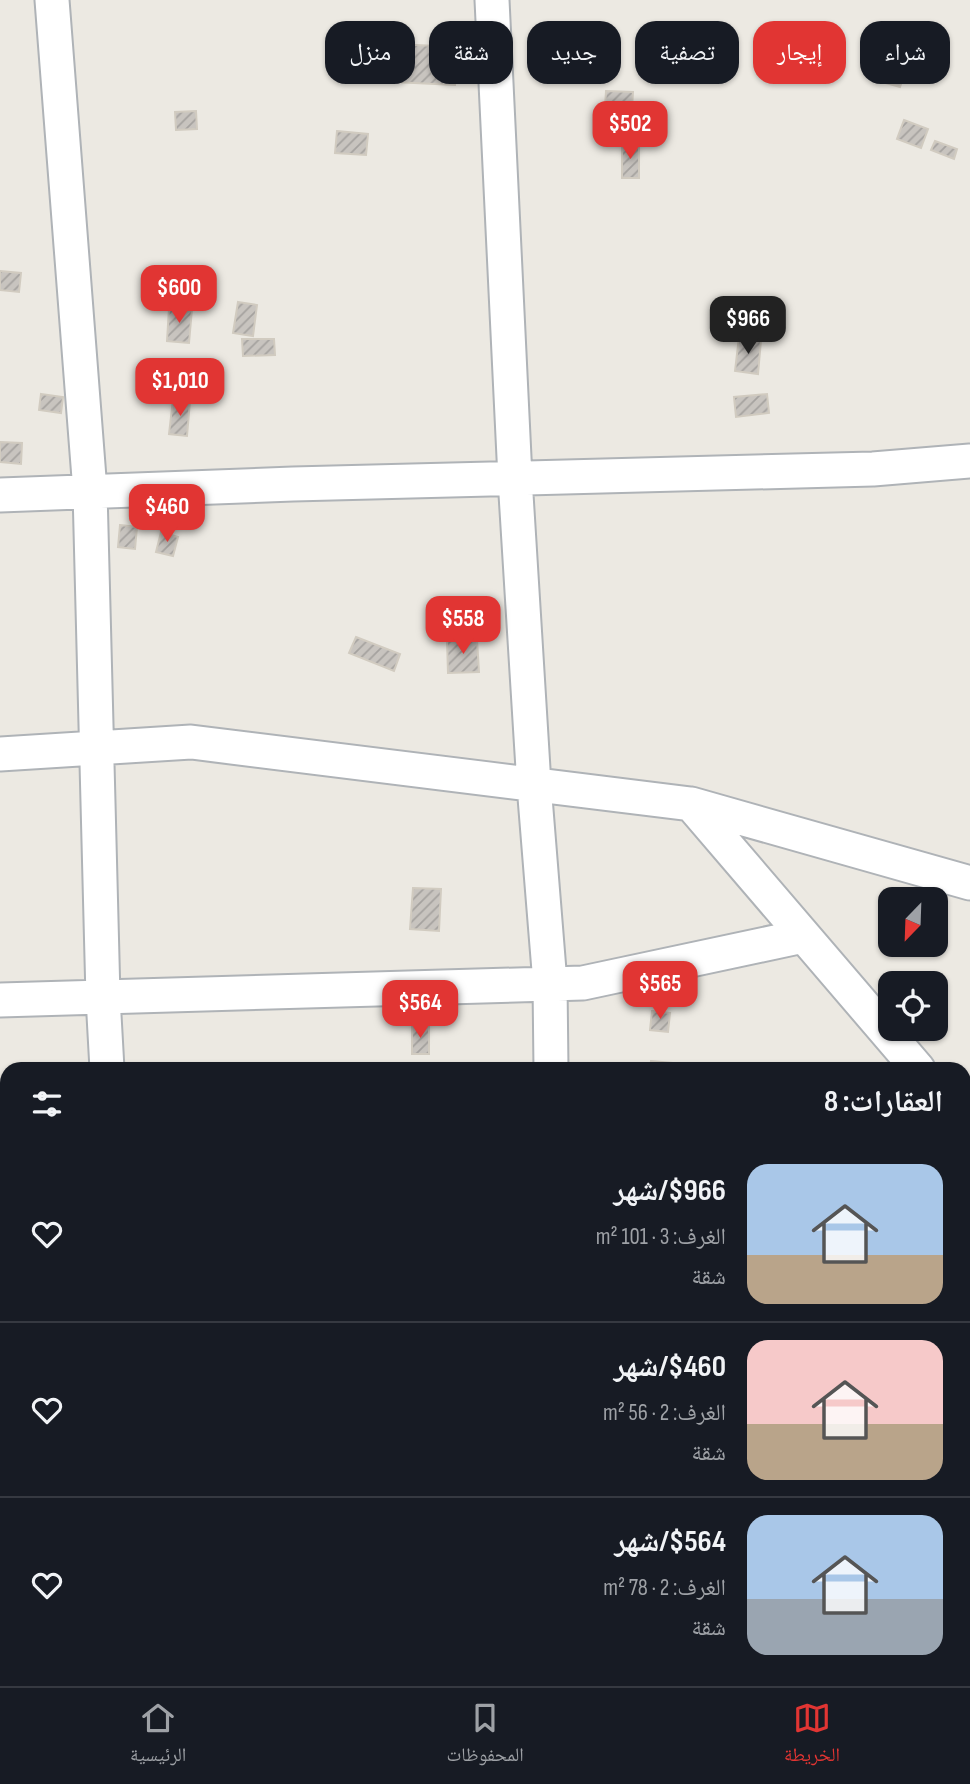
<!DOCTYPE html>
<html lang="ar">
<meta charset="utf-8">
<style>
:root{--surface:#171b24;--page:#242831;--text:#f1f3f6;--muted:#9ea1a6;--line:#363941;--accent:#e13533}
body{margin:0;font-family:"Sofia Sans Condensed","Noto Naskh Arabic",sans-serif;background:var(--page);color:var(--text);direction:rtl;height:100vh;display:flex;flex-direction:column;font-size:26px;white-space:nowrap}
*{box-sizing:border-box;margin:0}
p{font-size:23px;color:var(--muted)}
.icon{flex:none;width:38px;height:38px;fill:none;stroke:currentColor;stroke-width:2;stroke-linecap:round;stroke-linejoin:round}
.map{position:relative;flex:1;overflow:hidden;direction:ltr}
.side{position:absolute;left:0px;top:1062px;width:971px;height:625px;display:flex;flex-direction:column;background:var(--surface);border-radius:21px 21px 0 0;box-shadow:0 2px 5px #0004;direction:rtl}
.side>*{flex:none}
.top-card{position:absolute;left:21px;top:21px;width:929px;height:63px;direction:rtl;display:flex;gap:14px}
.needle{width:46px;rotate:203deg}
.fabs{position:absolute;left:878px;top:887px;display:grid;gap:14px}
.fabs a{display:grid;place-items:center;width:70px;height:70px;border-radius:14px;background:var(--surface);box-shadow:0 2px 5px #0004;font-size:35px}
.price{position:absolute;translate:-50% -60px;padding:0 16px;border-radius:14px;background:var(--accent);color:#fff;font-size:23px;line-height:46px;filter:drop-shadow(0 2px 4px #0008)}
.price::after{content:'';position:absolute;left:50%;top:42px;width:21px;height:16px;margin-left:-10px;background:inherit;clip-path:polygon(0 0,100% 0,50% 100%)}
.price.on{background:#222;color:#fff}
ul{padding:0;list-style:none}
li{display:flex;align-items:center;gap:21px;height:175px;padding:0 28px}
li+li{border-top:2px solid var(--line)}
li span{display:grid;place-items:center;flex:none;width:196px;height:140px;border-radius:21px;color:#555}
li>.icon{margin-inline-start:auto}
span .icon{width:84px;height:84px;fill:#fffc;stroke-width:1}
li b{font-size:30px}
h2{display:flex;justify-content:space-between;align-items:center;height:84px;padding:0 28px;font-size:30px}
.tag{padding:0 24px;border-radius:21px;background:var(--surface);box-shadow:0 2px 5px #0004;font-size:24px;line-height:63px}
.tag.on{background:var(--accent);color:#fff}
.menu{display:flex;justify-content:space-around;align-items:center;height:98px;border-top:2px solid var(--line);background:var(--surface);font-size:19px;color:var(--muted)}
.menu a{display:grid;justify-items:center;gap:4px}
.menu .on{color:var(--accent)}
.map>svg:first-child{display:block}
.building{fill:url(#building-hatch);stroke:#d1cbc0;stroke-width:2}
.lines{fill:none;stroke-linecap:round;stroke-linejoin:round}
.minor-casing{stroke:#afb3b7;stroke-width:37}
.minor{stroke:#fff;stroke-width:33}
</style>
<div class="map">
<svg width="970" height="1686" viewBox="0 0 970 1686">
<defs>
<pattern id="building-hatch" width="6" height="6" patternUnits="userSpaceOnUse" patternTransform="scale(1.75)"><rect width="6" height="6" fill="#c8c4bf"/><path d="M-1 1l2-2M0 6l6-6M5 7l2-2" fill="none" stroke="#a5a29f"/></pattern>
</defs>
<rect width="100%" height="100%" fill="#ece9e2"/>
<path class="building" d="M395 44 457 47 455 85 394 82Z
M701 49 721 52 718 76 698 74Z
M896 55 909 59 900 87 886 83Z
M606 91 633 92 632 108 605 107Z
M196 111 197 129 176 130 175 112Z
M904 120 928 129 921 148 897 139Z
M337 131 368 134 366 155 335 153Z
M935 141 957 149 954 159 931 150Z
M622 144H639V178H622Z
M0 271 21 273 19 292 0 290Z
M238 302 257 305 253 336 233 333Z
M169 308 192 309 189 343 167 341Z
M739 337 761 340 758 374 735 371Z
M242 339H274L275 355 243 356Z
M41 394 63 397 61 413 39 410Z
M767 394 769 413 736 417 734 397Z
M173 399 190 401 187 436 169 434Z
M0 442 22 443 21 464 0 462Z
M120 525 137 527 135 549 118 547Z
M161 532 178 537 173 556 156 552Z
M356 637 400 654 394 671 349 653Z
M477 639 479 672 448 673 447 640Z
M413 888 441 889 439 931 410 929Z
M652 1011 670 1013 668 1032 650 1030Z
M412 1025 429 1026V1054H412Z
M651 1061 672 1063 671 1069H650Z
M582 1063H599V1069H582Z
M343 1680H367L366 1686H342Z"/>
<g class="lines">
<defs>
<path id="minor" d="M52 0 90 491 103 997 107 1069
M492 0 515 478 534 785 550 983 551 1069
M0 495 293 484 873 469 970 461
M0 754 191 742 691 804 970 883
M691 804 918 1069
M0 1000 583 983 803 936
M964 1124 970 1130
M964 1211 970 1210
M0 1277H7
M0 1545H7"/>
</defs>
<use href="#minor" class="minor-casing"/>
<use href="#minor" class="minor"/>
</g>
</svg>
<div class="fabs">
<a><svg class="needle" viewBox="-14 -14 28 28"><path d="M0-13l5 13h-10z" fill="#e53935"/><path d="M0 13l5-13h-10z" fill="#9ea1a6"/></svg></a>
<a><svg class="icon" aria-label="locate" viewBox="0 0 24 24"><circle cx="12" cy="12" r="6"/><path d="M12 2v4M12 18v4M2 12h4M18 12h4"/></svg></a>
</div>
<b class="price" style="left:630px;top:161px">$502</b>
<b class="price" style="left:179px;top:325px">$600</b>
<b class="price on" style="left:748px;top:356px">$966</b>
<b class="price" style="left:180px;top:418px">$1,010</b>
<b class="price" style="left:167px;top:544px">$460</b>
<b class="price" style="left:463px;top:656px">$558</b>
<b class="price" style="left:660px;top:1021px">$565</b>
<b class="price" style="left:420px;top:1040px">$564</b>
<div class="top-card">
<a class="tag">شراء</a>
<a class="tag on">إيجار</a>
<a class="tag">تصفية</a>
<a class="tag">جديد</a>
<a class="tag">شقة</a>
<a class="tag">منزل</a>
</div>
<section class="side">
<h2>العقارات: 8<svg class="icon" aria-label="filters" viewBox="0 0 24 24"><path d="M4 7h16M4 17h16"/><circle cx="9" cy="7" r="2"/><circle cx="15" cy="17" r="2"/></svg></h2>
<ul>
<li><span style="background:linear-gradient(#a9c7e8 65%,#b9a48a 0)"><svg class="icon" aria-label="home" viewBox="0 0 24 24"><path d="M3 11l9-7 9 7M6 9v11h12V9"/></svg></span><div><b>$966/شهر</b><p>الغرف: 3 · 101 m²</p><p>شقة</p></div><svg class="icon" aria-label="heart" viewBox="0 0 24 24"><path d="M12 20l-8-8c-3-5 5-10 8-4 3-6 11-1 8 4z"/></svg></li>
<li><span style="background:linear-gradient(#f6c9c9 60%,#b9a48a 0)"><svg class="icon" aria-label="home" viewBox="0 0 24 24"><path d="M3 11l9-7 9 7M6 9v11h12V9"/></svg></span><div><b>$460/شهر</b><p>الغرف: 2 · 56 m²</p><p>شقة</p></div><svg class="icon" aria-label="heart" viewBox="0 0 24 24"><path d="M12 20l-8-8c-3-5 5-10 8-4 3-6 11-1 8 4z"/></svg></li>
<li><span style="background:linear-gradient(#a9c7e8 60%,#9aa5b1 0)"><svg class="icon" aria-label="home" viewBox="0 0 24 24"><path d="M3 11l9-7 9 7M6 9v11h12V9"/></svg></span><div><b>$564/شهر</b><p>الغرف: 2 · 78 m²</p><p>شقة</p></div><svg class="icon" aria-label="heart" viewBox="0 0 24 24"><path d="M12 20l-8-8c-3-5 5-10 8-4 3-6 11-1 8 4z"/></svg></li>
</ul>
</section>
</div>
<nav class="menu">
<a class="on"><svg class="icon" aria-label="map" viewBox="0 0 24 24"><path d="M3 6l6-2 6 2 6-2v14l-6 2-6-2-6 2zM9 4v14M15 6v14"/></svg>الخريطة</a>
<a><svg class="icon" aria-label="saved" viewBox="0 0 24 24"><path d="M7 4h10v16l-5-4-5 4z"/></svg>المحفوظات</a>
<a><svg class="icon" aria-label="home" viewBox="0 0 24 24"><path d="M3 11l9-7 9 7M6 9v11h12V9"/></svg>الرئيسية</a>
</nav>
